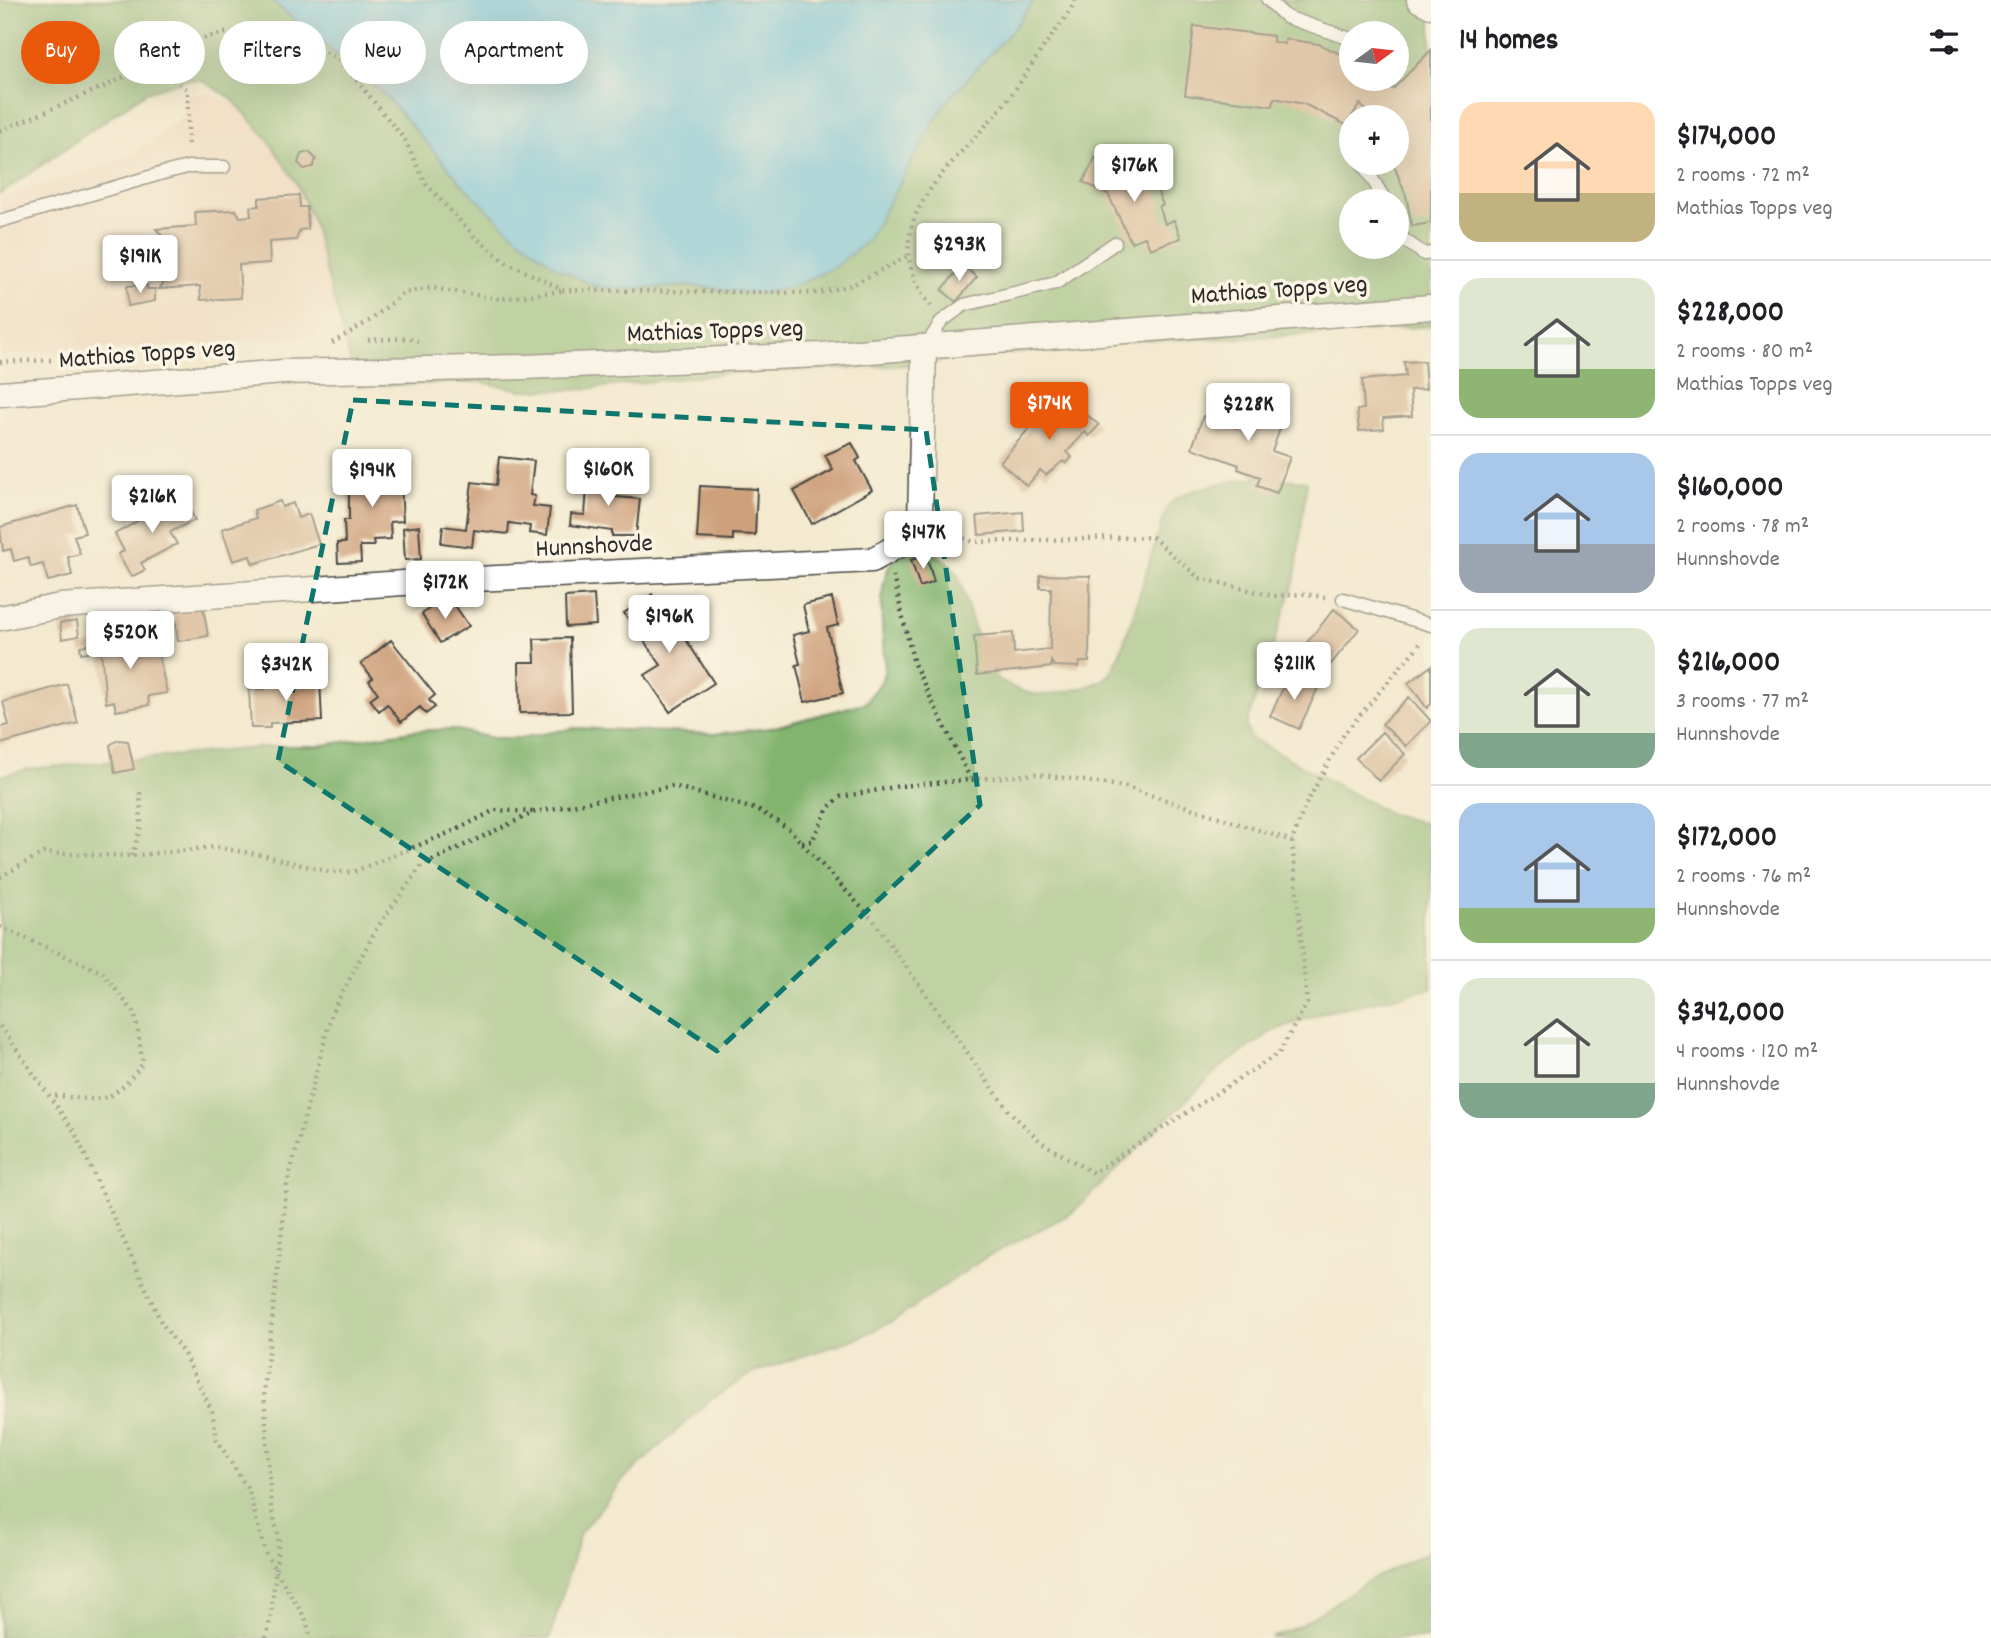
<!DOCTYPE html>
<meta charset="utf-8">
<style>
:root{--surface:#fff;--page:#f2f2f2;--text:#202124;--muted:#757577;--line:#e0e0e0;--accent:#ea580c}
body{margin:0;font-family:Dekko,sans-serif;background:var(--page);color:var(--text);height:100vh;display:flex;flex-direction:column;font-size:26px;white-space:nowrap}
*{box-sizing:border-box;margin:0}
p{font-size:23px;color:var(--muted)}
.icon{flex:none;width:38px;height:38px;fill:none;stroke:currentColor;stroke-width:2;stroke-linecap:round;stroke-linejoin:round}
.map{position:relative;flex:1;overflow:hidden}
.panel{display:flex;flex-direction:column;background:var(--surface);width:560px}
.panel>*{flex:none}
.banner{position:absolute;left:21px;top:21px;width:665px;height:63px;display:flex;gap:14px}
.needle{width:46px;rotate:75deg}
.controls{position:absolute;left:1339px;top:21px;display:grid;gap:14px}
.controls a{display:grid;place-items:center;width:70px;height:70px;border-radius:50%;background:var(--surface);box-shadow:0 7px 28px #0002;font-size:35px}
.price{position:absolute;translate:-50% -60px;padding:0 16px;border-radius:7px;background:#fff;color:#222;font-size:23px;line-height:46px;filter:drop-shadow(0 2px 4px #0008)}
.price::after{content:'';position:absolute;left:50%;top:42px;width:21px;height:16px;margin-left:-10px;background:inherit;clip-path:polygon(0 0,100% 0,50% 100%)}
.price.active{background:var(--accent);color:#fff}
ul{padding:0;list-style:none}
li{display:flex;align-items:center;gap:21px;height:175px;padding:0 28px}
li+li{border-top:2px solid var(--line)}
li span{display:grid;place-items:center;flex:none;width:196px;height:140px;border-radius:21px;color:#555}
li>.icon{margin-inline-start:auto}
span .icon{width:84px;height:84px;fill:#fffc;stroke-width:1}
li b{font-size:30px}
h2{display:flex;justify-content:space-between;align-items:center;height:84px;padding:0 28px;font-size:30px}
.tag{padding:0 24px;border-radius:32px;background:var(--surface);box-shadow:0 7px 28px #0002;font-size:24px;line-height:63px}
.tag.active{background:var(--accent);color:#fff}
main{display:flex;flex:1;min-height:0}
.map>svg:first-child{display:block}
.built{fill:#f1d5bd}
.forest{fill:#83b46e;stroke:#57704c;stroke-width:2;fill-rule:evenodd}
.water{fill:#62bfe0;stroke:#467586;stroke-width:2}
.building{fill:#cea07b}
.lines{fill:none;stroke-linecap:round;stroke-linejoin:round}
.service-casing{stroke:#494844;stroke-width:15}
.minor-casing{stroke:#494844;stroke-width:27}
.path{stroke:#494844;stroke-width:4.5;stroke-dasharray:2 5;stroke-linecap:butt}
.service{stroke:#fff;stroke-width:12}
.minor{stroke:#fff;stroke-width:24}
.marked{fill:none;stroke:#0f766e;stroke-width:5;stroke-dasharray:14 9;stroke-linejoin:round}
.labels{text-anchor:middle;stroke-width:7;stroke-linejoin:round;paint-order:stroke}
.street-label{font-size:26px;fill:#2b2b2b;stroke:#fcf5e5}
</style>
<main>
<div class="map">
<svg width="1431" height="1638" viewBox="0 0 1431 1638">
<rect width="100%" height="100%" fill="#fcf5e5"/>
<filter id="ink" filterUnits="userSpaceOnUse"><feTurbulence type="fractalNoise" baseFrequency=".0143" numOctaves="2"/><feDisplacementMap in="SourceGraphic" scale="14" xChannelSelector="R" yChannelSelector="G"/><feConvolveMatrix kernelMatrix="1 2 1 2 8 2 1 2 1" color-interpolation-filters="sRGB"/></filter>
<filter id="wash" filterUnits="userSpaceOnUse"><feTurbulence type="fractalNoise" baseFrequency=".00686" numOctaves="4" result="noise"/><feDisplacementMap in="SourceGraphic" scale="28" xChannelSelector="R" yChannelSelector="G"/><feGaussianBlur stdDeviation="1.57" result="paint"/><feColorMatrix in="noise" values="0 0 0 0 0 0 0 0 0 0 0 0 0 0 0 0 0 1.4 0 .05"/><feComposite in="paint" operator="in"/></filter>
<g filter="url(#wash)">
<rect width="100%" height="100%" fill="#f3eacf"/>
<path class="built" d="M206 93 263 117 351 284 316 336 0 356V197L83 173 135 154 184 116V96Z"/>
<path class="forest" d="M0 0H271L385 95 466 188 595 286 616 289 696 286 759 294 867 241 945 103 1013 29 1034 0H1431V326L1250 338 1142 340 896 366 728 373 576 390H521L480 382 357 386 312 219 297 184 267 138 231 98 201 80H184L146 92 0 194ZM1351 33H1396V79H1351ZM1351 117H1396V163H1351ZM1351 201H1396V247H1351Z
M1256 477 1307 481 1295 580 1246 726 1251 738 1388 813 1431 825V989L1325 1012 1273 1031 1217 1070 1072 1213 986 1257 895 1320 858 1338 755 1372 709 1401 623 1480 580 1533 550 1638H0V776L28 769 277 746H318L412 731 452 729 493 738H520L575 728 714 734 770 728 865 703 881 682 885 670C884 643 872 570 900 555 908 551 919 551 927 549L950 563 958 575 986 667C1000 685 1029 698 1053 694 1071 690 1093 688 1108 676 1121 665 1151 553 1160 529 1163 521 1165 511 1170 504 1184 487 1234 482 1256 477Z
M1431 1550V1638H1271L1301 1625 1368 1581Z"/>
<path class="water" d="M271 0H1034L1013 29 945 103 867 241 836 266 797 285 759 294 696 286 616 289 595 286 557 268 508 229 466 188 385 95Z"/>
<g id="blocks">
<path class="building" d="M1194 26 1273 36V42L1285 44V39L1319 44 1351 59V79H1378L1393 89 1431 50V223L1412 226 1406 196 1393 163H1396V117H1366L1369 114 1360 104 1346 125 1304 104 1274 98 1273 106 1185 95Z
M309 152 316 159 313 167 304 169 298 163 301 154Z
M1095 158 1127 173 1119 184 1150 173 1163 205 1159 206 1165 224 1174 220 1181 238 1150 249 1145 237 1131 242 1108 194 1083 182Z
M299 195 300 207H307L308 229 300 230 296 240 269 242 270 263 239 265 241 298 201 300 200 286 159 289 168 277 165 239 156 229 196 226 195 212 236 210 240 217 251 216 250 207 259 206V198Z
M962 265 977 277 956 302 942 290Z
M147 285V289H155V301L128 306 127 286Z
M1424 361 1426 389 1410 390 1412 416 1383 418 1384 429 1359 431 1357 410 1364 409 1362 380 1406 376 1404 362Z
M1065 396 1099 425 1089 436 1085 432 1067 452 1072 457 1066 464 1063 461 1046 475 1040 470 1027 486 1000 462 1033 424 1037 428Z
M1246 401 1286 412 1272 451 1290 457 1277 493 1257 486 1260 477 1238 469 1239 465 1192 448 1203 416 1236 428Z
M852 443 860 458 856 461 872 490 812 524 794 491 833 470 825 455Z
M499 457 534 461 530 495 535 496 533 506 550 508 547 535 529 533 530 526 509 523 508 534 474 530 472 547 441 543 443 526 466 529 472 482 496 485Z
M407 463 408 483H401L403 521 390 522 391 539 373 540 374 546H360L361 562 338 563 337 543H345L344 520H349V480L365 479 364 466Z
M588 474 618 476 616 497 640 499 636 536H612V531L570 525 571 514 585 515Z
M700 486 757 489 755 535 733 534V540L697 538Z
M183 496 195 520 170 532 177 544 141 563 145 570 131 577 118 554 124 551 115 534Z
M280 501 282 507 293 503 298 518 309 514 319 544 253 564 250 556 233 561 222 529 256 518 254 510Z
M77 505 85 533 74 536 80 554 68 557 72 575 48 581 43 564 31 567 28 557 14 561 11 549 3 551 0 527Z
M1023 512 1024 531 979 535 977 516Z
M419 526 421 559 405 560 403 528Z
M926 555 934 582 920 587 911 560Z
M1040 575 1090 576 1089 662H1080L1079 667 1054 666 1051 661V667L977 675 974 636 1013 633 1014 653 1050 649 1051 588H1040Z
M652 594 676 624 714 683 670 712 645 675 661 665 624 613Z
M594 595 596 625 566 627 565 597Z
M832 598 838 625 827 628 843 693 805 702 796 665 800 664 793 635 809 631 803 605Z
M452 601 469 626 440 643 422 614 434 605Z
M203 606 208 636 178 641 174 611Z
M1334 609 1359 629 1331 664 1306 644Z
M77 621 79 636 62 639 60 623Z
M154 634 167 693 148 696 149 705 116 711 114 701 106 703 101 650 81 653 80 646Z
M570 638 572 712 520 713 519 662H535L534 639Z
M391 640 435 695 429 700 435 707 426 714 420 707 401 722 387 704 379 711 370 699 378 693 369 681 373 678 361 664Z
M1431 666V704L1427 708 1408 683Z
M1289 675 1318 688 1299 729 1270 716Z
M320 679 322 721 270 723V728H251L249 689H265V681Z
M67 684 78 723 0 744V727L9 725 3 702Z
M1409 697 1431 721 1406 746 1382 724Z
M1382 732 1405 754 1379 781 1356 758Z
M118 740 128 741 134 769 115 773 110 745Z"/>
</g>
</g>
<g filter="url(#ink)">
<use href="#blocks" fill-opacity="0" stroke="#494844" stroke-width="2"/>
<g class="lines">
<defs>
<path id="service" d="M1268 0 1286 17 1351 39
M1362 163 1386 201
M0 221 163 173 188 167H224
M1396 224 1403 239 1424 254 1431 253
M925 347 942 321 964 305 1056 283 1115 243
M1343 599 1431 625"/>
<path id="minor" d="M1419 0 1431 6
M0 394 284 372 524 367 820 355 1431 307
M0 618 60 606 433 581 872 560 901 544 920 522 924 347"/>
</defs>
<use href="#service" class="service-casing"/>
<use href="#minor" class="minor-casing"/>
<path class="path" d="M150 64 188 90V147
M0 131 110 84 198 40 224 33 275 34 303 41 340 60 405 140 426 184 474 236 506 262 563 290 817 293 852 285 908 256
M931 306C870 228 947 171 995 115 1014 94 1029 68 1045 45 1055 31 1069 16 1075 0
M368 340 406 338 418 341
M332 343 371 320 403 293 432 288 500 299 561 291
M0 362 52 360
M944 531 974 542 1152 537 1199 578 1274 596 1304 594 1325 597
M893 576 914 664 970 778
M802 842 812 841 828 808 840 797 900 786 1036 774 1126 787 1292 841
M132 856 141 826 140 789
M0 877 43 853 132 856 215 847 266 856 329 872H353L456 830 495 810 533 812
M0 927 102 972 135 1014 143 1063C109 1108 102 1100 50 1095
M0 1026 74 1131 161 1322 184 1354 212 1411 217 1440 249 1491 265 1553 305 1618 311 1638
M266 1638 271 1615 279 1537 271 1509 264 1391 287 1185 332 1012 376 929 422 865 535 812 673 786 758 810 788 828 873 920 1008 1110 1041 1142 1093 1173 1279 1053 1307 1003 1292 841 1305 806 1344 734 1420 644"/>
<use href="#service" class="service"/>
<use href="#minor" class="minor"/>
</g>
</g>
<path d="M0 0H1431V1638H0ZM353 400 926 430 980 805 717 1051 278 761Z" fill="#f3eacf" fill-opacity=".55" fill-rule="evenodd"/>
<path class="marked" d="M353 400 926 430 980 805 717 1051 278 761Z"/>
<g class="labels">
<g class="street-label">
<text transform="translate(1279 288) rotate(-4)" y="9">Mathias Topps veg</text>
<text transform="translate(715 329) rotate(-2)" y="9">Mathias Topps veg</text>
<text transform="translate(147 352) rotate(-4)" y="9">Mathias Topps veg</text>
<text transform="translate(594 544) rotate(-3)" y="9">Hunnshovde</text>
</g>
</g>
</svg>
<div class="controls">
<a><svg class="needle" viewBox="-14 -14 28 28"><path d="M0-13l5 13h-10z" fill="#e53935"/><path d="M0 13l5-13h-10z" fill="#757577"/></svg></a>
<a>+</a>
<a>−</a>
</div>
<b class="price" style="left:1134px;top:204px">$176K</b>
<b class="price" style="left:959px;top:283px">$293K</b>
<b class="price" style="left:140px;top:295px">$191K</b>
<b class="price active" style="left:1049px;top:442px">$174K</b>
<b class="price" style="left:1248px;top:443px">$228K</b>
<b class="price" style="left:608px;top:508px">$160K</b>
<b class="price" style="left:372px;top:509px">$194K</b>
<b class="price" style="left:152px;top:535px">$216K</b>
<b class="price" style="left:923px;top:571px">$147K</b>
<b class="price" style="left:445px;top:621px">$172K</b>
<b class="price" style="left:669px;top:655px">$196K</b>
<b class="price" style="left:130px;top:671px">$520K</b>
<b class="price" style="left:1294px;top:702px">$211K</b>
<b class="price" style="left:286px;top:703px">$342K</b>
<div class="banner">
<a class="tag active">Buy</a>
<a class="tag">Rent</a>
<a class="tag">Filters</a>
<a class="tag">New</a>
<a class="tag">Apartment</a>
</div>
</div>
<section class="panel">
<h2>14 homes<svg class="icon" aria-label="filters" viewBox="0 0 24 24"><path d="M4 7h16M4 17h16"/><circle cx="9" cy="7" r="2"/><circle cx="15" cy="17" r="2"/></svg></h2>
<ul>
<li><span style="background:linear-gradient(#ffd9b3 65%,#c2b280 0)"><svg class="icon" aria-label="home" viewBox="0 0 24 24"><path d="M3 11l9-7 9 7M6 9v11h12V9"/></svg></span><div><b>$174,000</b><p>2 rooms · 72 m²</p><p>Mathias Topps veg</p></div></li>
<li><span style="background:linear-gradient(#dfe7d0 65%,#8fb573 0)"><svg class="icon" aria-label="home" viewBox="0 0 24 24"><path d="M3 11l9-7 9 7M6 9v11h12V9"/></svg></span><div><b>$228,000</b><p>2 rooms · 80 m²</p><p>Mathias Topps veg</p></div></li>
<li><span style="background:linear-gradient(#a9c7e8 65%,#9aa5b1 0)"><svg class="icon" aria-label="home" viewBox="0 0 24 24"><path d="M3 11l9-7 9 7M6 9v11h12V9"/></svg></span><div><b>$160,000</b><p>2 rooms · 78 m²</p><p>Hunnshovde</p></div></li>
<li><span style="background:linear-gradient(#dfe7d0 75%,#7fa58c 0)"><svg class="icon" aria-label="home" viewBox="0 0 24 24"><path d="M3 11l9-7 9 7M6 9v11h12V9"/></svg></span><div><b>$216,000</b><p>3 rooms · 77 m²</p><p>Hunnshovde</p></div></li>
<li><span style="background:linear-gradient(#a9c7e8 75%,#8fb573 0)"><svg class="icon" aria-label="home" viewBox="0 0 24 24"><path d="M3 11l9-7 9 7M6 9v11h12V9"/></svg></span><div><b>$172,000</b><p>2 rooms · 76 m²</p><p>Hunnshovde</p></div></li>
<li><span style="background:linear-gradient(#dfe7d0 75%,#7fa58c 0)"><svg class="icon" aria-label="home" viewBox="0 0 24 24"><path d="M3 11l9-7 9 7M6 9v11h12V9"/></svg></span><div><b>$342,000</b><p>4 rooms · 120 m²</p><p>Hunnshovde</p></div></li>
</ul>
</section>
</main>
